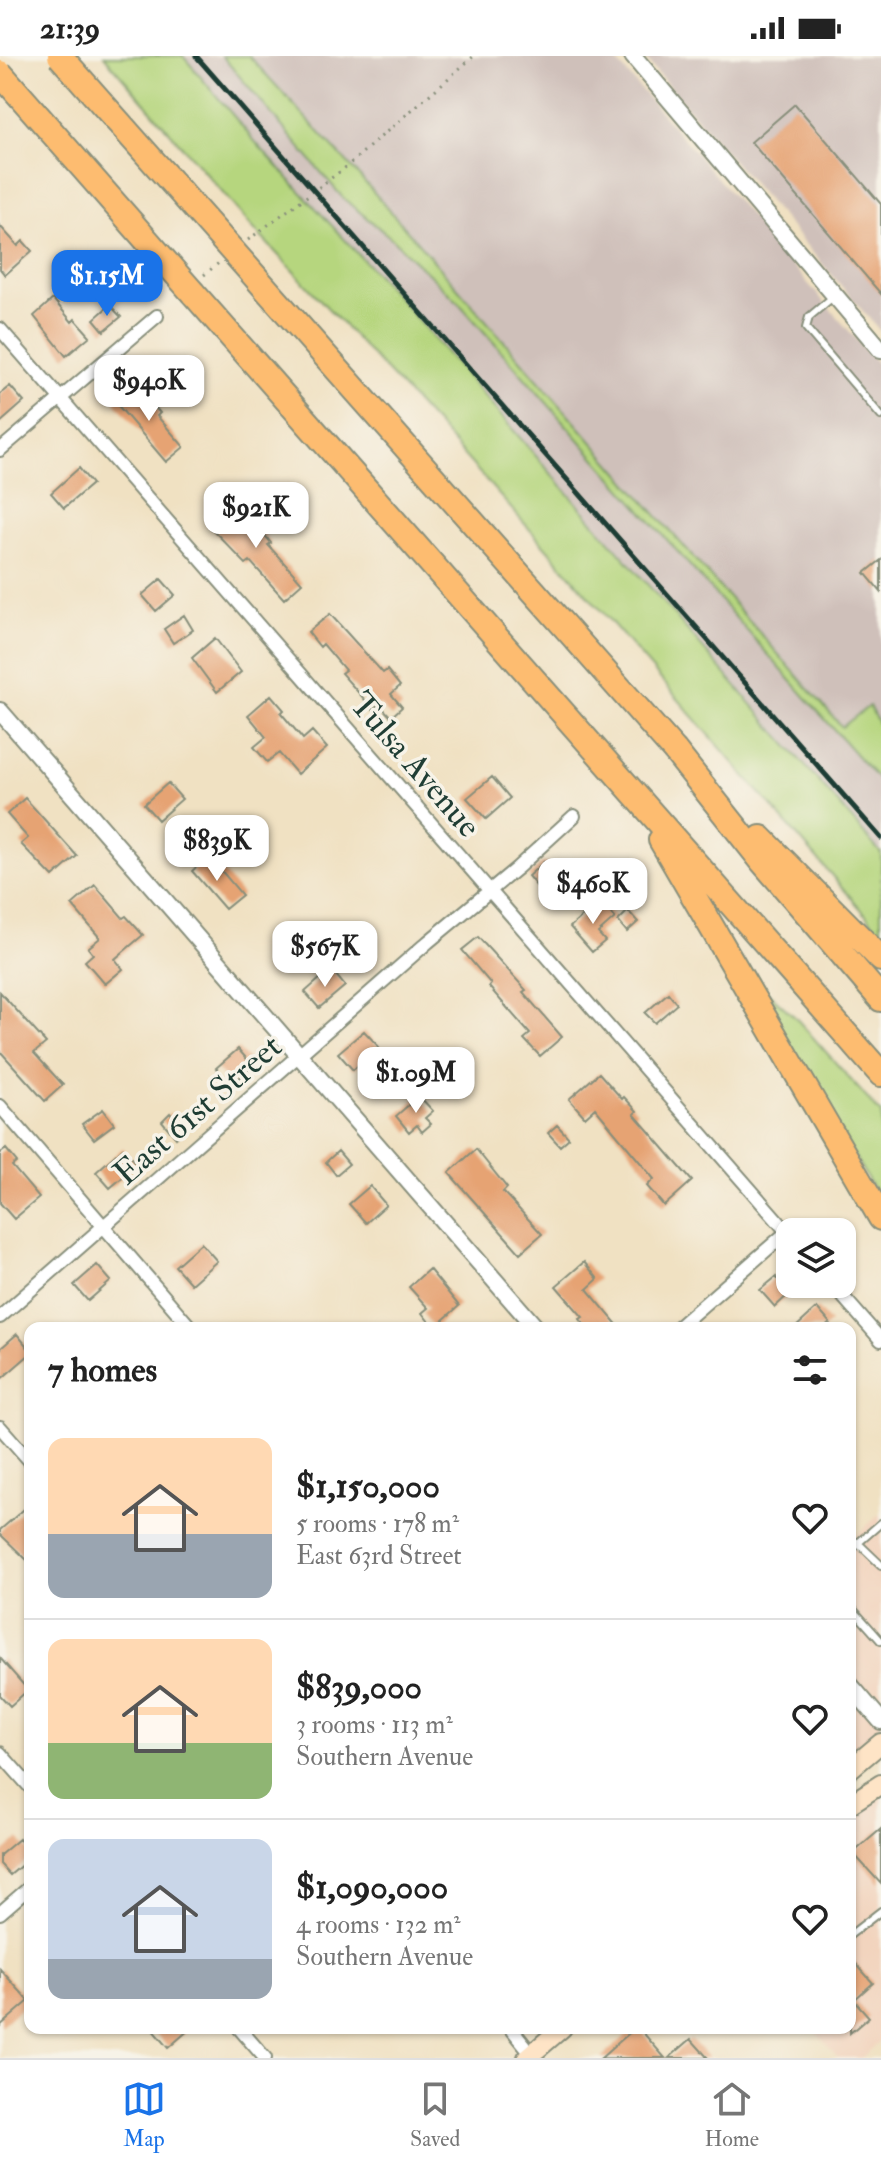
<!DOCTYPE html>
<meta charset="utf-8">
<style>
:root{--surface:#fff;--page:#f6f6f6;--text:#222;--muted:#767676;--line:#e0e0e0;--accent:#1a73e8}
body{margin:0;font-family:"IM FELL Double Pica",serif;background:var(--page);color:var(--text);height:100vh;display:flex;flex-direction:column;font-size:30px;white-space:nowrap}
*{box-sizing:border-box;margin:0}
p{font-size:26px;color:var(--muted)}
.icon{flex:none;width:44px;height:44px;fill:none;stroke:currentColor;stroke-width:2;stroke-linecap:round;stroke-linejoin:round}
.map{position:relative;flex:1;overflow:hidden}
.panel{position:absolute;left:24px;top:1266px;width:832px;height:712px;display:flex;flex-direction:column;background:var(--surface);border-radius:16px;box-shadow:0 2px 6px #0004}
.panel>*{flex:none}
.tools{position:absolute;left:776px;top:1162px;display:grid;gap:16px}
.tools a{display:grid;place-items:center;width:80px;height:80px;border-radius:16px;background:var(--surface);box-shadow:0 2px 6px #0004;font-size:40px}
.price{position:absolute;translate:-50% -68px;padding:0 18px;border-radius:16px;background:#fff;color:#222;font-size:26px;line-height:52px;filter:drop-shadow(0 2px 4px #0008)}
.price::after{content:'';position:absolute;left:50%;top:48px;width:24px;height:18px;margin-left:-12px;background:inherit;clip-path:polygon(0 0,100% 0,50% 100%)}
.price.selected{background:var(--accent);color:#fff}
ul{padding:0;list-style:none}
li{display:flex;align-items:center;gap:24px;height:200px;padding:0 24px}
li+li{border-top:2px solid var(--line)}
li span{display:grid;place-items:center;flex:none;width:224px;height:160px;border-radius:16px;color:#555}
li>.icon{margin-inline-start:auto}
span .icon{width:96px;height:96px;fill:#fffc;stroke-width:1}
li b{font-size:34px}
h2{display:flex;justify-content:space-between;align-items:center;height:96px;padding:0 24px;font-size:34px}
.status{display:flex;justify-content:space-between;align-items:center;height:56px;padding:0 40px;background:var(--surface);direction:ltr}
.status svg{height:22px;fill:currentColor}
.tabs{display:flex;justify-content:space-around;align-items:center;height:112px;border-top:2px solid var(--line);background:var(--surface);font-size:22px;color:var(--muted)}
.tabs a{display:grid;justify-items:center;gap:4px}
.tabs .selected{color:var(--accent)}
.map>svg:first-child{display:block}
.built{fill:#f2d4be}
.industrial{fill:#cfc0ba}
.green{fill:#b6d67e;stroke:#6a8a59;stroke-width:2}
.building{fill:#e6a373}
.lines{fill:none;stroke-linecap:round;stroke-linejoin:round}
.service-casing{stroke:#888f7b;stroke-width:10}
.minor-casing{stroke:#888f7b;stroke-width:16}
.tertiary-casing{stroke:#888f7b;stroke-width:20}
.secondary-casing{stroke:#888f7b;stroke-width:22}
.motorway-casing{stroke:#888f7b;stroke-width:28}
.path{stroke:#888f7b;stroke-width:3;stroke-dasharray:2 6;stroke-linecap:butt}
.service{stroke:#fff;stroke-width:6}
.minor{stroke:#fff;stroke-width:12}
.tertiary{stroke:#fff;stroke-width:16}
.secondary{stroke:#fee4c6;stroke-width:18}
.motorway{stroke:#fdbc70;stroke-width:24}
.rail{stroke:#1f3d34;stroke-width:5}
.motorway-bridge-casing{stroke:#888f7b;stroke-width:28;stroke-linecap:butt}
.motorway-bridge{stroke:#fdbc70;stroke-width:24}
.labels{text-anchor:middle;stroke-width:7;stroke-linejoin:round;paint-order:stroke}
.street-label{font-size:34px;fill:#1f3d34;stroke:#f7f3e8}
</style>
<div class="status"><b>21:39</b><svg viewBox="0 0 49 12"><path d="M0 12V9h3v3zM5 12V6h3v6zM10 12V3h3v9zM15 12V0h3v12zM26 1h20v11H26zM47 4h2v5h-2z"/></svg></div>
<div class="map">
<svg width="881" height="2002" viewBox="0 0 881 2002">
<rect width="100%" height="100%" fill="#f7f3e8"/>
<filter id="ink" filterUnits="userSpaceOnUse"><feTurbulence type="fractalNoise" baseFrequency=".0125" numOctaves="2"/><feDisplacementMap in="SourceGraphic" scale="16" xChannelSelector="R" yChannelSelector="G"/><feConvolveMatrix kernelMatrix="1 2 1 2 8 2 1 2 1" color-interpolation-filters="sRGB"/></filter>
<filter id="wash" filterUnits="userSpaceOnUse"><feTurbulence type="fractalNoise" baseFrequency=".006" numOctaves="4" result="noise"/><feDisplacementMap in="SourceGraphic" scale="32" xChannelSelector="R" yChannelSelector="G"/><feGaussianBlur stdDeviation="1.8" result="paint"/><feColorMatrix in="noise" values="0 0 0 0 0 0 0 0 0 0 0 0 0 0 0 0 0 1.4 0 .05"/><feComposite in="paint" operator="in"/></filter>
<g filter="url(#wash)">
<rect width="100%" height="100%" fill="#f0e1c2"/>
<path class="built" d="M881 1457V1668L850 1697V1485Z
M881 1739V1985L861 2002H838L812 1972H850V1762Z"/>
<path class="industrial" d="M183 0H222L343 142 391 182 458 246 881 727V797L402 246 258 89Z
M249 0H612L881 312V673L869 650 842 671 363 124Z
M643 0H881V276Z"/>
<path class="green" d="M104 0H183L258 89 402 246 881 797V876L557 504 436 368 253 172Z
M222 0H249L363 124 842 671 869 650 881 673V727L458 246 391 182 343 142Z
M765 934 795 961 881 1058V1146L759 937Z"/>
<g id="blocks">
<path class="building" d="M795 48 881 148V238L751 86Z
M0 170 18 190 23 185 32 195 5 219 0 213Z
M53 243 72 266 75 263 90 280 66 300 34 260Z
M110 249 121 261 104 275 94 263Z
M135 328 160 357 157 360 184 391 166 406 115 346Z
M10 330 24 346 0 367V338Z
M79 412 92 428 64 452 51 437Z
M239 447 271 487 268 489 302 527 284 543 250 505 246 508 211 472Z
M881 504V536L865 517Z
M161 523 175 539 156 555 142 539Z
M330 558 383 617 387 614 400 630 391 638 402 651 391 661 379 648 373 653 341 617 345 614 323 588 320 591 308 576Z
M184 559 193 574 173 587 164 573Z
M215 582 241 616 217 636 192 602Z
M271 639 284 654 281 657 303 683 312 675 327 692 297 718 279 697 267 706 254 691 266 681 248 659Z
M492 721 510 742 486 763 467 742Z
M168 727 182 743 158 764 144 748Z
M25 742 77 800 53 821 21 788 28 782 7 758Z
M209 800 242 839 225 853 192 815Z
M544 806 552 815 560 808 575 825 550 846 528 820Z
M95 829 123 862 126 860 143 879 115 903 123 913 105 928 85 905 93 898 88 892 100 882 72 849Z
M600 845 615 862 598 877 605 885 592 896 570 871Z
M628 855 638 866 627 876 618 865Z
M478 881 526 934 523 936 562 981 540 1000 524 983 530 978 489 931 491 928 462 894Z
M331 913 345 930 319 952 305 936Z
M0 936 46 987 34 997 63 1029 45 1045 0 995Z
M668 937 677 948 655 967 645 957Z
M364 975 379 991 353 1014 338 997Z
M238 993 253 1010 231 1029 216 1012Z
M599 1017 622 1043 624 1041 637 1055 634 1058 692 1125 664 1150 647 1130 654 1123 595 1052 585 1061 569 1043Z
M419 1040 433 1055 425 1062 431 1068 422 1076 417 1069 409 1076 396 1060Z
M103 1053 114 1068 94 1083 82 1068Z
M170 1057 185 1074 176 1082 162 1065Z
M557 1069 569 1082 560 1090 548 1077Z
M123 1092 137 1109 110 1132 96 1116Z
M6 1093 17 1106 12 1110 39 1142 14 1163 0 1147V1096L1 1097Z
M476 1093 507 1132 503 1136 542 1178 520 1197 449 1117Z
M338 1095 349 1108 336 1119 326 1106Z
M370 1130 386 1149 366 1167 349 1148Z
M201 1187 217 1205 191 1228 175 1210Z
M584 1206 598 1223 587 1233 620 1272H587L580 1263 583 1261 556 1230Z
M97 1209 111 1225 88 1245 74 1229Z
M429 1213 459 1250 434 1272 422 1257 428 1252 409 1231Z
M776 1221 790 1237 775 1251 760 1234Z
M817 1252 830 1267 824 1272H795Z
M17 1278 30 1294V1298L0 1324V1293Z
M30 1448V1507L0 1478V1474Z
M0 1602 28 1634 10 1650 0 1639Z
M881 1773V1828L853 1797Z
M19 1783 30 1796V1802L10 1819 0 1808V1799Z
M850 1901 873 1927 854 1944 869 1961 850 1977Z
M0 1913 29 1945 0 1970Z
M151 1972H191L168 1992Z
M635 1972H639L665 2002H601Z
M691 1983 708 2002H669Z"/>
</g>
</g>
<g filter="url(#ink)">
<use href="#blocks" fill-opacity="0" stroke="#888f7b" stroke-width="2"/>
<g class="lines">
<defs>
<path id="service" d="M834 240 809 261 806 272 881 360
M857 1486 881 1509
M850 1494 881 1467
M850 1550 881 1585
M850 1879 881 1855"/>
<path id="minor" d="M0 273 790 1179
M0 394 157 260
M0 1050 191 1272
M832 1228 881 1284
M0 1261 428 886 517 812 574 760
M677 1272 787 1176
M0 1371 30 1405
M0 1697 30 1731
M0 1857 30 1831
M239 1972 265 2002
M511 1972 532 1998"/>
<path id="tertiary" d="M633 0 881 294
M0 655 536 1272
M850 1629 881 1665"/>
<path id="secondary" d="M850 1713 881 1687
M850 1748 881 1728
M527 2002 562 1972"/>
<path id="motorway" d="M193 237 881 1018
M675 695 763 806 881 943
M761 782 881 903
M661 784 881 1162"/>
</defs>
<use href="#service" class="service-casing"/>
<use href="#minor" class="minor-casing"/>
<use href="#tertiary" class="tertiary-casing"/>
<use href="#secondary" class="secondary-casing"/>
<use href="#motorway" class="motorway-casing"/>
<path class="path" d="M248 184 346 111 474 0
M204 219 220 206"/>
<use href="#service" class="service"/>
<use href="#minor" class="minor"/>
<use href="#tertiary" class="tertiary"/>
<use href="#secondary" class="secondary"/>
<use href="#motorway" class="motorway"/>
<path class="rail" d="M196 0 881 782"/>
<defs>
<path id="motorway-bridge" d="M60 0 675 695
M0 17 193 237"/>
</defs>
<use href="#motorway-bridge" class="motorway-bridge-casing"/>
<use href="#motorway-bridge" class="motorway-bridge"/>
</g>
</g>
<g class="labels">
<g class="street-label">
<text transform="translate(416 708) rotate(49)" y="12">Tulsa Avenue</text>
<text transform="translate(197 1053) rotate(-41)" y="12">East 61st Street</text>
</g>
</g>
</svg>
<div class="tools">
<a><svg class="icon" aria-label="layers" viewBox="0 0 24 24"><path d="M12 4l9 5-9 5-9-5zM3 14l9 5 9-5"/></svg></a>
</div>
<b class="price selected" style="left:107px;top:262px">$1.15M</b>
<b class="price" style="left:149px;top:367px">$940K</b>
<b class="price" style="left:256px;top:494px">$921K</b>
<b class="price" style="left:217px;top:827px">$839K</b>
<b class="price" style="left:593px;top:870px">$460K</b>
<b class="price" style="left:325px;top:933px">$567K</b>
<b class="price" style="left:416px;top:1059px">$1.09M</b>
<section class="panel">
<h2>7 homes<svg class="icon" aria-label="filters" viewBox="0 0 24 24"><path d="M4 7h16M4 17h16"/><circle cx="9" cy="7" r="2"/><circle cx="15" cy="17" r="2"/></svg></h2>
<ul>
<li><span style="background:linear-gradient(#ffd9b3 60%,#9aa5b1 0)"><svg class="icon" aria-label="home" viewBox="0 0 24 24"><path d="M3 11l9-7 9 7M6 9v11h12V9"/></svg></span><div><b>$1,150,000</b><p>5 rooms · 178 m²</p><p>East 63rd Street</p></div><svg class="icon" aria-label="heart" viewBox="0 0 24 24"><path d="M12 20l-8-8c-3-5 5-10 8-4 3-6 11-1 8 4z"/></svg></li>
<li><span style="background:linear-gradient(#ffd9b3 65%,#8fb573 0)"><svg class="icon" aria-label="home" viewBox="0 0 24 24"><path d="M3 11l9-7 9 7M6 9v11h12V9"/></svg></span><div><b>$839,000</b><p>3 rooms · 113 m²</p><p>Southern Avenue</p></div><svg class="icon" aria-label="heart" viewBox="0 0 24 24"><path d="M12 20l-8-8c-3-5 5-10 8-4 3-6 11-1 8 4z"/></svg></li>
<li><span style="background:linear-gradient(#c9d6e8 75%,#9aa5b1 0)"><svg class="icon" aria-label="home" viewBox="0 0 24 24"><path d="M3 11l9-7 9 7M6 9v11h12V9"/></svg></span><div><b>$1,090,000</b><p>4 rooms · 132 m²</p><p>Southern Avenue</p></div><svg class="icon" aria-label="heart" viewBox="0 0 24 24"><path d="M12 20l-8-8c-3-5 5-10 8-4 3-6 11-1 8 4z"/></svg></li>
</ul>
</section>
</div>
<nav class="tabs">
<a class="selected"><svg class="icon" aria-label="map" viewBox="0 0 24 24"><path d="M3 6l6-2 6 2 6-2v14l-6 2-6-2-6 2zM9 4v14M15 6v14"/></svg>Map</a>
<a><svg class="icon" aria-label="saved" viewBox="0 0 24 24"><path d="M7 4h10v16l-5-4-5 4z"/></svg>Saved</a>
<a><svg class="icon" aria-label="home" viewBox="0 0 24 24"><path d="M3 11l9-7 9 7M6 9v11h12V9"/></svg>Home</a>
</nav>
